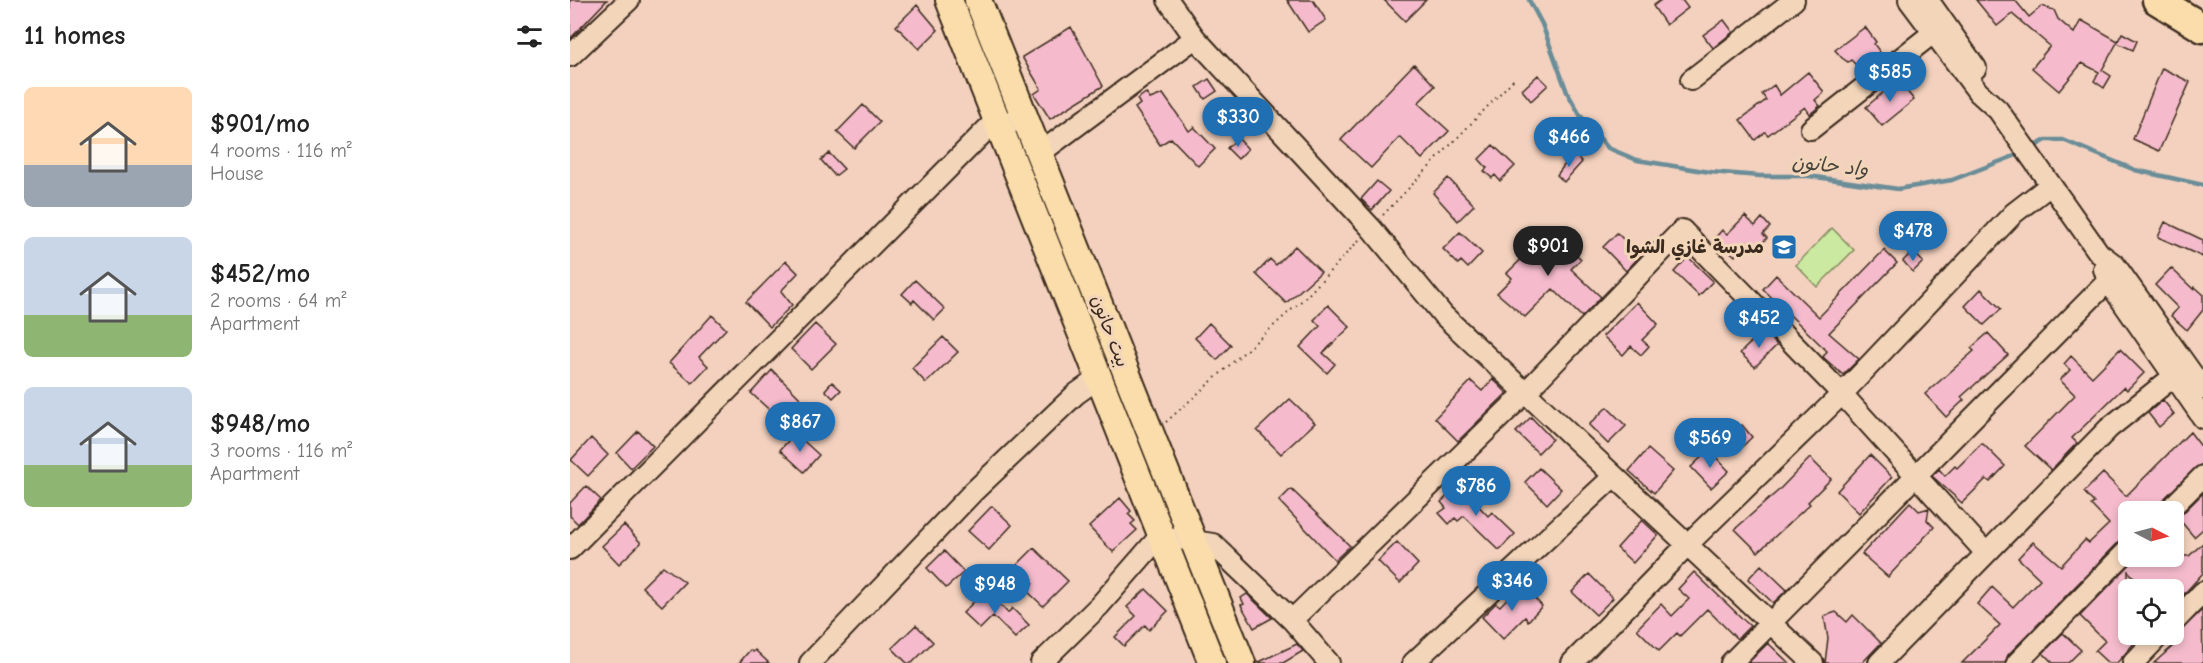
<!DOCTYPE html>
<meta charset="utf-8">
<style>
:root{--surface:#fff;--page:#f6f6f6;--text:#222;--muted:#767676;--accent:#1f6fb2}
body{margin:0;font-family:"Comic Neue","Playpen Sans Arabic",sans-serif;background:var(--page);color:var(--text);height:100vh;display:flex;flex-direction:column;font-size:22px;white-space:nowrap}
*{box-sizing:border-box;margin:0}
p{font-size:20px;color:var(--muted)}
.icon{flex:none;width:33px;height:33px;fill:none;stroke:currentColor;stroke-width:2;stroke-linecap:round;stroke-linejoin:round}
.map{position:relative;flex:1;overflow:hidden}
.panel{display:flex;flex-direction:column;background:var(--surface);width:570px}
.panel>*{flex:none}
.needle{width:39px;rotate:96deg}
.tools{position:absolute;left:1548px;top:501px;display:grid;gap:12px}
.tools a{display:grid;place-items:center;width:66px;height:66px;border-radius:9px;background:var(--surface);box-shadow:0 3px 9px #0003;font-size:30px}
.price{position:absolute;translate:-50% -51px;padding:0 14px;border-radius:21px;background:var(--accent);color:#fff;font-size:20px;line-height:39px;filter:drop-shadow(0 2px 3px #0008)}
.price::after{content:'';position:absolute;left:50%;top:36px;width:18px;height:14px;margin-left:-9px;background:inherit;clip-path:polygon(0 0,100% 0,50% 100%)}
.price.current{background:#222;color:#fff}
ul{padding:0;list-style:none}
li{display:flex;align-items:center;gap:18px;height:150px;padding:0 24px}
li span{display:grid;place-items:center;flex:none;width:168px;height:120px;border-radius:9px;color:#555}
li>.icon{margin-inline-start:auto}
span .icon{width:72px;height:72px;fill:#fffc;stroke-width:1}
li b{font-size:26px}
h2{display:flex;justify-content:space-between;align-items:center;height:72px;padding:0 24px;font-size:26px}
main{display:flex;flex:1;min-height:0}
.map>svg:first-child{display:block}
.built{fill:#f4cac2}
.green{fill:#cbe9a0;stroke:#838a5f;stroke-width:1.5}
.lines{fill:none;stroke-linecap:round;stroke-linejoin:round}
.stream{stroke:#6a8d98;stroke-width:4.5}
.building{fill:#f5bbcc;stroke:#3b2a1e;stroke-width:1.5}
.minor-casing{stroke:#3b2a1e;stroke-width:24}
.major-casing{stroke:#3b2a1e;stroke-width:30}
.highway-casing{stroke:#3b2a1e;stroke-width:33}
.path{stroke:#3b2a1e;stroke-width:2;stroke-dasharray:1.5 4.5;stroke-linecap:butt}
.minor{stroke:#f3d6ba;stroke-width:20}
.major{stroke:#faddab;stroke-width:26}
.highway{stroke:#faddab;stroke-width:28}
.labels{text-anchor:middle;stroke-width:6;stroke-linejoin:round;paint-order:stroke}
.poi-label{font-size:18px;font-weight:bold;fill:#3b2a1e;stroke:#f3d6ba;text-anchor:end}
.street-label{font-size:18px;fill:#3b2a1e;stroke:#f3d6ba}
.water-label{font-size:20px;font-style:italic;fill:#47433d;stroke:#f3d6ba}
</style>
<main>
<section class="panel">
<h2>11 homes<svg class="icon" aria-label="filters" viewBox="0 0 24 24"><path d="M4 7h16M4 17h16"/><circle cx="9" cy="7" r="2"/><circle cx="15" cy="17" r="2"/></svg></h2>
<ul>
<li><span style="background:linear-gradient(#ffd9b3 65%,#9aa5b1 0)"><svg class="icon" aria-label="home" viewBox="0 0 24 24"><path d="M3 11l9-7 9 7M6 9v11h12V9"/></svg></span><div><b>$901/mo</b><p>4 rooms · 116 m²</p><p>House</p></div></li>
<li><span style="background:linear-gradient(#c9d6e8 65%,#8fb573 0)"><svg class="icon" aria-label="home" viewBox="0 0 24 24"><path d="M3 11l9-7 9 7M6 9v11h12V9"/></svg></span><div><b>$452/mo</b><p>2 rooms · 64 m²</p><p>Apartment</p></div></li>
<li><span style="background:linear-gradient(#c9d6e8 65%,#8fb573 0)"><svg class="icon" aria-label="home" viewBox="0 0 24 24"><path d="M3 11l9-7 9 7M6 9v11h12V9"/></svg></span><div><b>$948/mo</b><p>3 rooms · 116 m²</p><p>Apartment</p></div></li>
</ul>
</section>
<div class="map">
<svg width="1633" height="663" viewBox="0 0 1633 663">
<rect width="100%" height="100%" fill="#f3d1be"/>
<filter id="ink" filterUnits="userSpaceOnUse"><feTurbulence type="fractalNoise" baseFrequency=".0167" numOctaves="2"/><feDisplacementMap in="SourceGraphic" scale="12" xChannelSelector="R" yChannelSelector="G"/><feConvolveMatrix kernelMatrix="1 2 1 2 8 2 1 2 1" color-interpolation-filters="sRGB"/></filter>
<g filter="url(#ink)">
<path class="built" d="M0 0H46L0 47Z"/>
<path class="green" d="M1262 228 1284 250 1247 287 1226 265Z"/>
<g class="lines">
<path class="stream" d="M959 0 972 24 997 92 1010 115 1038 148 1067 160 1140 172 1190 176H1239L1328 189 1382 180 1452 153
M1462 148 1476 140H1493L1565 170 1633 185"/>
</g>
<path class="building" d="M0 0H37L0 39Z
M717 0H743L756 20 738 32Z
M814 0H856L835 21Z
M1091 0H1112L1118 8 1096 25 1083 6Z
M1406 0H1445L1459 17 1472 6 1484 10 1488 19 1504 33 1511 20 1548 41 1532 70 1541 76 1534 88 1524 81 1529 72 1512 63 1489 91 1462 68 1480 46 1442 14 1427 26Z
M347 5 368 30 349 49 326 26Z
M1154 20 1163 32 1143 48 1133 35Z
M501 27 533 86 480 119 464 94 471 89 452 57Z
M1295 27 1306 42 1304 44 1310 52 1295 64 1293 62 1287 66 1281 60 1278 62 1272 58 1265 50Z
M1552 33 1567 41 1563 50 1547 43Z
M844 64 865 86 848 103 879 131 852 159 830 137 801 168 771 140Z
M1592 68 1620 82 1589 151 1563 139Z
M1238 72 1254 92 1245 100 1250 106 1240 114 1235 107 1198 135 1195 132 1185 140 1170 120 1196 100 1192 94 1204 85 1210 95Z
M968 75 978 85 961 101 952 90Z
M639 79 647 91 635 99 627 87Z
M1328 80 1344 100 1312 126 1296 107Z
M576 93 580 99 593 94 619 131 624 127 645 149 628 166 601 138 590 145 565 108 570 104 567 99Z
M293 105 310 122 284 148 267 132Z
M668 138 678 149 668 159 657 148Z
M923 145 945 166 930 181 925 175 922 178 914 171 917 168 909 159Z
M259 153 274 169 265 176 251 160Z
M1003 153 1012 162 994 182 987 175Z
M878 178 904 205 888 221 863 193Z
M807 181 819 191 802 210 791 199Z
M1175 216 1185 226 1192 218 1200 227 1193 234 1197 238 1185 250 1177 242 1165 256 1145 238 1152 230 1157 234Z
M1595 222 1633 240V257L1588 237Z
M977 225 1011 259 1001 269 1031 297 1012 317 983 289 955 317 927 293 942 278 937 273 967 244 962 240Z
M890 232 912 253 898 268 891 261 888 264 873 249Z
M1047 233 1070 256 1056 271 1033 247Z
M725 246 751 272 716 303 686 274 700 259 706 265Z
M1314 250 1327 263 1259 333 1289 359 1273 375 1253 357 1257 351 1193 289 1206 275 1249 317Z
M1343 251 1353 262 1343 272 1333 261Z
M1118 257 1143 281 1129 296 1104 272Z
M216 261 228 273 211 291 222 305 200 327 176 302Z
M1601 268 1623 289 1625 287 1633 294V310L1617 330 1601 316 1608 308 1585 285Z
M345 280 375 309 364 320 344 300 342 303 332 294Z
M1411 289 1431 309 1414 325 1395 306Z
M1067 302 1088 324 1072 340 1079 346 1071 355 1061 346 1053 355 1033 336Z
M758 305 780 327 753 353 765 364 757 373 730 347 750 326 744 320Z
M142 315 156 329 129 357 138 366 122 383 99 363Z
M639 323 661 345 647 360 625 338Z
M245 324 266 344 241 369 221 349Z
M1193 331 1207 345 1185 367 1170 353Z
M1418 333 1438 355 1391 397 1394 400 1376 417 1355 394 1404 351 1401 348Z
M373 337 388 352 356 383 342 368Z
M1550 349 1574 373 1557 390 1554 387 1502 438 1507 443 1481 470 1455 446 1505 395 1490 380 1500 370 1494 364 1501 356 1522 377Z
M202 370 240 408 220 429 181 393Z
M923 379 937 393 888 441 865 418 901 381 912 391Z
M262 382 271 390 263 398 255 390Z
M720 399 745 423 711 454 687 430Z
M1593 400 1604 414 1589 427 1578 413Z
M1037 407 1056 426 1038 444 1019 425Z
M961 417 982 439 968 453 946 432Z
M1172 425 1182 437 1172 447 1161 435Z
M68 431 83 446 61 468 47 453Z
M1620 432 1633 449V464L1625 468 1589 504 1585 512H1558V538L1549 542 1438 655 1435 663H1392L1430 625 1407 604 1422 587 1443 607 1470 579 1448 558 1463 542 1491 566 1515 540 1519 543 1539 524 1521 505 1524 503 1514 492 1533 473 1556 496Z
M225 433 249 455 234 472 210 450Z
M21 438 38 455 18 476 1 460Z
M1412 443 1435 466 1420 482 1416 479 1392 503 1362 476 1369 469 1375 476 1385 466 1387 468Z
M1078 449 1103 471 1084 493 1059 471Z
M1139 450 1159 471 1141 488 1121 467Z
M1300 455 1322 477 1289 513 1267 491Z
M1240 458 1261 479 1238 502 1240 504 1188 552 1165 529 1208 491Z
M969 468 991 489 977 504 955 482Z
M889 485 918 516 922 512 945 534 929 550 894 516 888 521 885 518 879 524 869 513 876 508 871 502Z
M16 486 31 500 8 524 0 516V503Z
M721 489 780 546 765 560 709 501Z
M1633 493V529L1624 537 1608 518Z
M550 498 561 511 558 514 565 521 561 524 567 530 543 552 519 527Z
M1340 502 1349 511 1359 508 1357 520 1364 527 1318 577 1292 554Z
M422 506 442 525 419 550 398 531Z
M1072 520 1088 535 1063 563 1047 548Z
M54 525 71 543 49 564 32 546Z
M827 542 848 564 830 583 808 561Z
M1633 543V573L1604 605V590H1576L1558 571V634H1572L1547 663H1538L1525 651 1535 641 1510 616 1568 556H1619Z
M464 548 498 581 473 606 456 590 463 583 446 566Z
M374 551 394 572 376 588 357 568Z
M1191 565 1217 590 1203 603 1178 579Z
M93 566 115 582 92 606 72 587Z
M1124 572 1180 626 1167 639 1137 609 1110 636 1107 633 1089 651 1067 629 1091 604 1102 616 1119 599 1108 589Z
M1019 574 1043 598 1026 615 1002 592Z
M951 584 972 606 958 621 955 617 933 639 912 617 926 603 930 606Z
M576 589 598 611 579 630 575 625 554 646 545 637 566 616 557 607Z
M413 592 419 598 422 596 438 613 442 608 459 625 445 638 423 616 410 629 393 613Z
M677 594 702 618 684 628 671 605 674 604 671 598Z
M1632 610 1633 663H1584L1611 639 1607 634Z
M1266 612 1277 622 1283 615 1311 643 1292 663H1255L1258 638 1254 616Z
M346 625 363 642 342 663H337L322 648Z
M1493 633 1511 650 1498 663H1483L1473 653Z
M1198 643 1219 663H1178Z
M727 644 733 651 713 663H687Z
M180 650 183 652 185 650 199 663H169Z"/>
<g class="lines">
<defs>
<path id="minor" d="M1339 0 1408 92 1428 110 1529 253 1545 265 1633 389
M1358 0 1406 68
M625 38 801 228 873 315 1243 663
M0 56 59 0
M1121 80 1224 0
M1241 129 1363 33
M470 153 625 38 598 0
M1534 269 1538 281 1633 418
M1597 512 1633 476
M0 549 425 121 457 122
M722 620 955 393 1112 230 1272 394 1416 553
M1604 622 1633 592
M240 663 403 492 506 394 530 377
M471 663 530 605 590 536 643 544 722 620 759 663
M843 663 1043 477
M1002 663 1118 544 1272 394 1444 213 1479 186
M1161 663 1538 281
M1309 663 1539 428 1603 377
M1447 663 1558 550
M1563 663 1591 634"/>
<path id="major" d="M379 0 642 663
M408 0 672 663"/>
<path id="highway" d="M1587 0 1633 28"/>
</defs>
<use href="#minor" class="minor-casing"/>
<use href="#major" class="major-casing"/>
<use href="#highway" class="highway-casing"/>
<path class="path" d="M813 215 946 77
M596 422 737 296 790 239"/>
<use href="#minor" class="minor"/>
<use href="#major" class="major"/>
<use href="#highway" class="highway"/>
</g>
</g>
<defs>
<symbol id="school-square" viewBox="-11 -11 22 22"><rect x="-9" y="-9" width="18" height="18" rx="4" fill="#1f6fb2" stroke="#f3d6ba"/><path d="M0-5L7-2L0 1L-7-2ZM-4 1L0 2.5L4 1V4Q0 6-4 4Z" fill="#fff"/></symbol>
</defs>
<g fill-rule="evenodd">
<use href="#school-square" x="1199" y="232" width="30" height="30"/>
</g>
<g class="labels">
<g class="poi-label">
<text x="1194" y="253">مدرسة غازي الشوا</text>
</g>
<g class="street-label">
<text transform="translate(540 331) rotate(69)" y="6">بيت حانون</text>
</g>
<g class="water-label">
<text transform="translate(1260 165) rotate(6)" y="7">واد حانون</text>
</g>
</g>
</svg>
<div class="tools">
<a><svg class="needle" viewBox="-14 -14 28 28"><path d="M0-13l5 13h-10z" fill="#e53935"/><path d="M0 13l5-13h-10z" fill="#767676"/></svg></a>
<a><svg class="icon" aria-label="locate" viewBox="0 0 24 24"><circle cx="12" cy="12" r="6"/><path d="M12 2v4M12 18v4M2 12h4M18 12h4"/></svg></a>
</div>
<b class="price" style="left:1320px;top:103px">$585</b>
<b class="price" style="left:668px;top:148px">$330</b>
<b class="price" style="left:999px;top:168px">$466</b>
<b class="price" style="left:1343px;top:262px">$478</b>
<b class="price current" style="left:978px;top:277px">$901</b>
<b class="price" style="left:1189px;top:349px">$452</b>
<b class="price" style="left:230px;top:453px">$867</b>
<b class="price" style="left:1140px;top:469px">$569</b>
<b class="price" style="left:906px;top:517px">$786</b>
<b class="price" style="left:942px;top:612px">$346</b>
<b class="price" style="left:425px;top:615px">$948</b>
</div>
</main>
